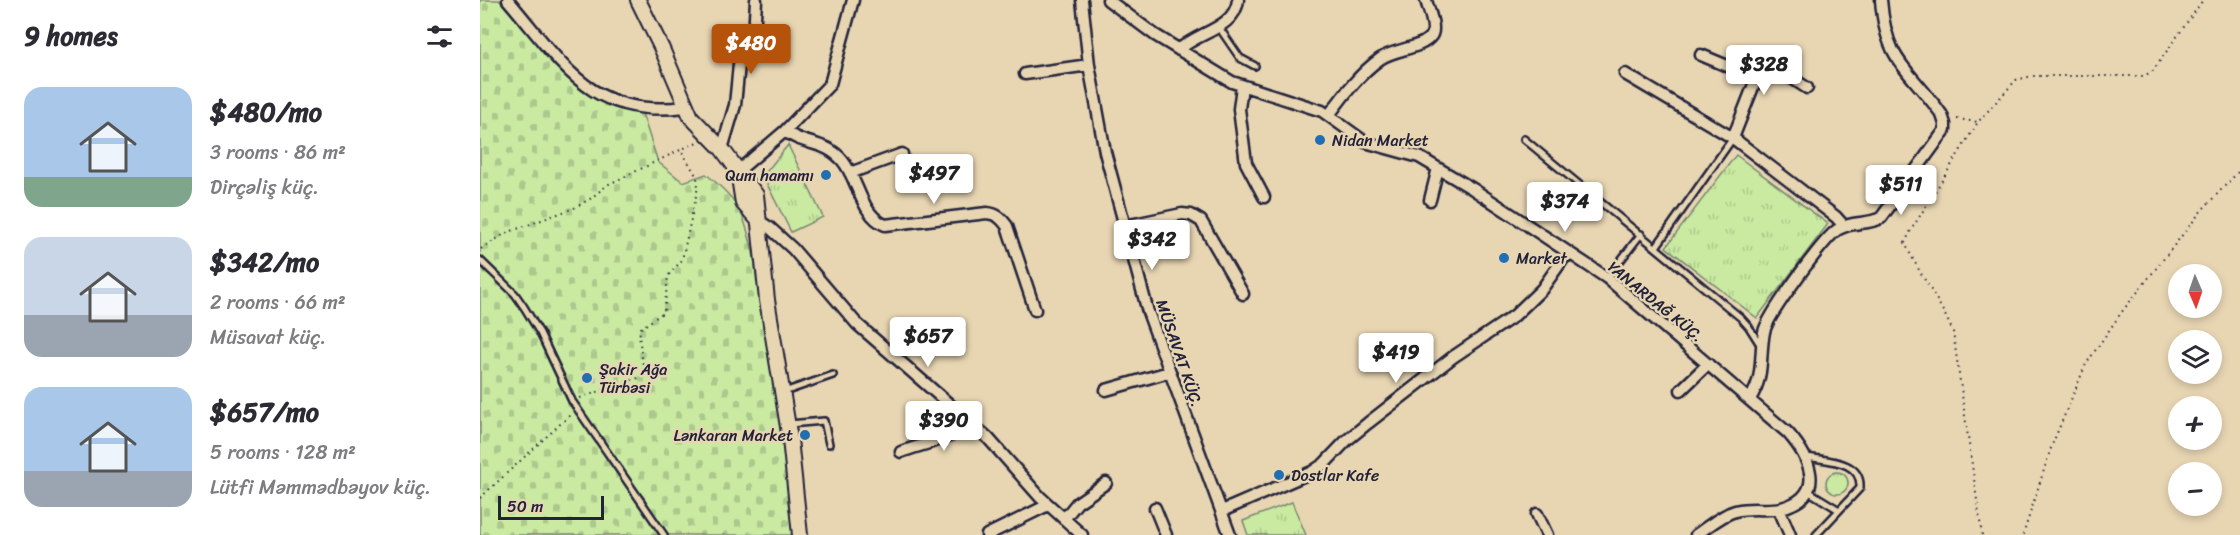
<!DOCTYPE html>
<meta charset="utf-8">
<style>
:root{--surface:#fff;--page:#f7f7f7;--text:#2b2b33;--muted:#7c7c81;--accent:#b45309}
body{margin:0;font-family:Sriracha,sans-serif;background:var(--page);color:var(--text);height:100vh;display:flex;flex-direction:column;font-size:22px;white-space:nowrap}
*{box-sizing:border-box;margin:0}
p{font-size:20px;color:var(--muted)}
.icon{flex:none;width:33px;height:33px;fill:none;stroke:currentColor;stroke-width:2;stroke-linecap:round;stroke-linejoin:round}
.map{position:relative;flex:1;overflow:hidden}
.panel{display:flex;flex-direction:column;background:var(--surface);width:480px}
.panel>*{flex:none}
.needle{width:39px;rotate:178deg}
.controls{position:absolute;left:1688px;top:264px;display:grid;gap:12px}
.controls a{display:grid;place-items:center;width:54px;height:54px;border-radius:50%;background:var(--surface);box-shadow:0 3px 9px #0003;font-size:30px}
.scale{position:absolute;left:18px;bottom:15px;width:106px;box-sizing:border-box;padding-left:6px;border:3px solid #22223b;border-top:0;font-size:16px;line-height:21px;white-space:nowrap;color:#22223b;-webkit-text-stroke:4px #e8d6b3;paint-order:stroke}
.price{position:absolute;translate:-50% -51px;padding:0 14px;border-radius:6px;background:#fff;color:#222;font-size:20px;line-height:39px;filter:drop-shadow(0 2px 3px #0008)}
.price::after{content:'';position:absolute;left:50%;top:36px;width:18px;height:14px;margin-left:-9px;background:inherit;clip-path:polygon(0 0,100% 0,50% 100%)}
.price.selected{background:var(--accent);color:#fff}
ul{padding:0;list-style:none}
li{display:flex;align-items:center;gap:18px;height:150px;padding:0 24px}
li span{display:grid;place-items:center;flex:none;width:168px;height:120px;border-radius:18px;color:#555}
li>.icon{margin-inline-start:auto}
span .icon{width:72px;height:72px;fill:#fffc;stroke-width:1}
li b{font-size:26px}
h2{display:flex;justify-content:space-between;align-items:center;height:72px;padding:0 24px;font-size:26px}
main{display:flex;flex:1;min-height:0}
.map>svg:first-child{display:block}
.grass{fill:url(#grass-tufts);stroke:#76866e;stroke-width:1.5}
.cemetery{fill:url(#cemetery-stones);stroke:#76866e;stroke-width:1.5}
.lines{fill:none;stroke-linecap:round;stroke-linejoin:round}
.service-casing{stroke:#22223b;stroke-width:10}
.minor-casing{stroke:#22223b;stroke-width:15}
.tertiary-casing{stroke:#22223b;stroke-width:18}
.path{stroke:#22223b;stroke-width:2;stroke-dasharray:1.5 4.5;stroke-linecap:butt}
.service{stroke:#e8d6b3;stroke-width:5}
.minor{stroke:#e8d6b3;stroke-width:10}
.tertiary{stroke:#e8d6b3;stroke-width:14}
.poi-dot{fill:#1f6fb2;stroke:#e8d6b3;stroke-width:2}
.labels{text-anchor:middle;stroke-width:5;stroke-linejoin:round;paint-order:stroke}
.poi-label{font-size:16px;fill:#22223b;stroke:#e8d6b3;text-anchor:start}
.street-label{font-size:16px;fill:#22223b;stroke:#e8d6b3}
</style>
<main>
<section class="panel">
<h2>9 homes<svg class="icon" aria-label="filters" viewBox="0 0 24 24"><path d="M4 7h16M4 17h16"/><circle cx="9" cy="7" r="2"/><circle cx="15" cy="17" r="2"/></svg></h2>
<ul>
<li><span style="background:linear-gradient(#a9c7e8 75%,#7fa58c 0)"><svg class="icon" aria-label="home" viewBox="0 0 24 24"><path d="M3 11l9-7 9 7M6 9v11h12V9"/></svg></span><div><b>$480/mo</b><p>3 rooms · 86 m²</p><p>Dirçəliş küç.</p></div></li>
<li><span style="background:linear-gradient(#c9d6e8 65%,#9aa5b1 0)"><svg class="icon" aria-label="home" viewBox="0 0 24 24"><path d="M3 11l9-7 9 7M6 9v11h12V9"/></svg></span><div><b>$342/mo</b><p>2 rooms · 66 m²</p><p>Müsavat küç.</p></div></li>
<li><span style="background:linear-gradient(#a9c7e8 70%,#9aa5b1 0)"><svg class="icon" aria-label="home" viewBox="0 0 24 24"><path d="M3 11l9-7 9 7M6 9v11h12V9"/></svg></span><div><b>$657/mo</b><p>5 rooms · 128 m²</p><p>Lütfi Məmmədbəyov küç.</p></div></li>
</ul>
</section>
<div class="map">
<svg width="1760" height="535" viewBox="0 0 1760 535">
<defs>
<pattern id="grass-tufts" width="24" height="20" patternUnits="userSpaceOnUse" patternTransform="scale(1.5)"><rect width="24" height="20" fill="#caeaa2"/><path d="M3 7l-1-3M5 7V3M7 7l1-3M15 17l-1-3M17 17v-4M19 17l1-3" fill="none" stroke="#adc88c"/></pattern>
<pattern id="cemetery-stones" width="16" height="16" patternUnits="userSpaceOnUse" patternTransform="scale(1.5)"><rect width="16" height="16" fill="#caeaa2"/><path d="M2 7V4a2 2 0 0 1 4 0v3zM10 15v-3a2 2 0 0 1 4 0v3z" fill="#adc88c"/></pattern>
</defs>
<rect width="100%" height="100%" fill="#e8d6b3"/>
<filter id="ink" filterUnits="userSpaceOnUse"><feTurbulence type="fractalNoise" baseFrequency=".0167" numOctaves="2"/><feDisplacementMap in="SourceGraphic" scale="12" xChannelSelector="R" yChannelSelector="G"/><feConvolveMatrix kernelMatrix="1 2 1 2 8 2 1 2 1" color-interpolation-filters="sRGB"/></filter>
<g filter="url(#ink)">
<path class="grass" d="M308 145 343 217 311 232 283 176Z
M1256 155 1348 224 1277 318 1186 247Z
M1346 483a11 11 0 1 1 22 0a11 11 0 1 1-22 0Z
M812 502 826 535H768L763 521Z"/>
<path class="cemetery" d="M0 0H19L96 85 119 101 162 113 178 162 203 182 226 174C259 201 263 210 273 252L308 467 313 535H0Z"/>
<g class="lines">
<defs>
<path id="service" d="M738 26 760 58 775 66
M1044 139 1261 318 1269 327 1281 346
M1176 247 1253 138
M0 260 35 294 44 307 60 333 92 401 184 535
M1127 278 1161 234
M304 392 353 375
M309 424 344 421 349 444
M1327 457C1347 461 1382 460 1380 488L1336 535
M1328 491 1359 510"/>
<path id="minor" d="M28 0C83 64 110 119 205 107
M602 0 609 65 625 152 668 312 750 535
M628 0 675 35 752 82 842 111 885 142 939 157 993 189 1127 278 1308 433C1330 458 1348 496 1301 508 1286 511 1270 507 1255 511 1241 515 1228 527 1216 535
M699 50C717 32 755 29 758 0
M1221 55 1276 78
M545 74 609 65
M1145 74 1253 138 1356 217 1364 226
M762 86 759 109 766 163 784 197
M849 115C863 96 880 73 900 59 913 49 942 49 951 36 957 28 948 9 946 0
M305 131C323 146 345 140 362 160 379 180 380 214 405 225L507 213C517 214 521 218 527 226L555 310
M1253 138 1280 69 1284 65 1290 64 1327 88
M242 149 255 105 259 64 274 36 276 0
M258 171 305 131 350 84 373 0
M370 173 422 154
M950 200 958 168
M279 221 290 228 313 249 377 324 508 438 560 497 602 535
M645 226 702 214 711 215 721 221 763 294
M626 390 689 372
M1201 390 1228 364
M1270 399C1285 375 1279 357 1284 332 1287 316 1343 240 1357 230 1370 221 1387 225 1401 218L1465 130V124L1462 115C1429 68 1406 64 1401 0
M421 452C442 444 473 439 489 422
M675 508 686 535
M1299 509 1310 535
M742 511 832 472 844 464 866 441 888 423 973 357 1034 316 1062 289 1088 252
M1057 514 1067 535
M584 519 597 503 626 483
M507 535 568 505"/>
<path id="tertiary" d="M158 0 182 49 211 117 242 149 276 195 287 300 310 439 320 535
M258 171 263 203 279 221"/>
</defs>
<use href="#service" class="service-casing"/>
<use href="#minor" class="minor-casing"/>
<use href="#tertiary" class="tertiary-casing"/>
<path class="path" d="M1477 119 1498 122
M1 249 26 233 94 208 110 199 127 185 217 142
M100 398 158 378 164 372 159 336 161 328 184 312 188 276 202 260 218 187 217 177 201 150
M0 498 90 415
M1502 535 1473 332C1460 301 1439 274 1425 243L1430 232 1498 122 1536 80 1552 76H1663L1672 72 1723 0
M1543 535 1572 445 1606 364 1641 313 1722 210 1760 170"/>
<use href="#service" class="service"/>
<use href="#minor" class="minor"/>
<use href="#tertiary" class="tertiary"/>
</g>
</g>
<g class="poi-dot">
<circle cx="840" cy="140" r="6"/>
<circle cx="346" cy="175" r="6"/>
<circle cx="1024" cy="258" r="6"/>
<circle cx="107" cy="378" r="6"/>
<circle cx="325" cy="435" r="6"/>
<circle cx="799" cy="475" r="6"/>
</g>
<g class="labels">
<g class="poi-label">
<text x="852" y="146">Nidan Market</text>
<text x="334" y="181" text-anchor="end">Qum hamamı</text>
<text x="1036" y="264">Market</text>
<text x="119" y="375">Şakir Ağa<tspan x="119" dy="18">Türbəsi</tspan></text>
<text x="313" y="441" text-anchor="end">Lənkaran Market</text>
<text x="811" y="481">Dostlar Kafe</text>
</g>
<g class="street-label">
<text transform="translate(1176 301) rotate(39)" y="6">YANARDAĞ KÜÇ.</text>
<text transform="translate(700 353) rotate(71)" y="6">MÜSAVAT KÜÇ.</text>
</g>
</g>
</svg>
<div class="controls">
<a><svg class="needle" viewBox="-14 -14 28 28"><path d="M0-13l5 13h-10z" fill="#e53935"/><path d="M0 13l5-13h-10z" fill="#7c7c81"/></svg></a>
<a><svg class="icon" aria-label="layers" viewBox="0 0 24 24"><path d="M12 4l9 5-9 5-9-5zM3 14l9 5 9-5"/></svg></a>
<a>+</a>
<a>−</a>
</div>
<div class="scale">50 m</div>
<b class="price selected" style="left:271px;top:75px">$480</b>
<b class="price" style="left:1284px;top:96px">$328</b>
<b class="price" style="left:454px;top:205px">$497</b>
<b class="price" style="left:1421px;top:216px">$511</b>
<b class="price" style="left:1085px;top:233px">$374</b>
<b class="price" style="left:672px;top:271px">$342</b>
<b class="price" style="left:448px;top:368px">$657</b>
<b class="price" style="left:916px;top:384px">$419</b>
<b class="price" style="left:464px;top:452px">$390</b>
</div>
</main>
